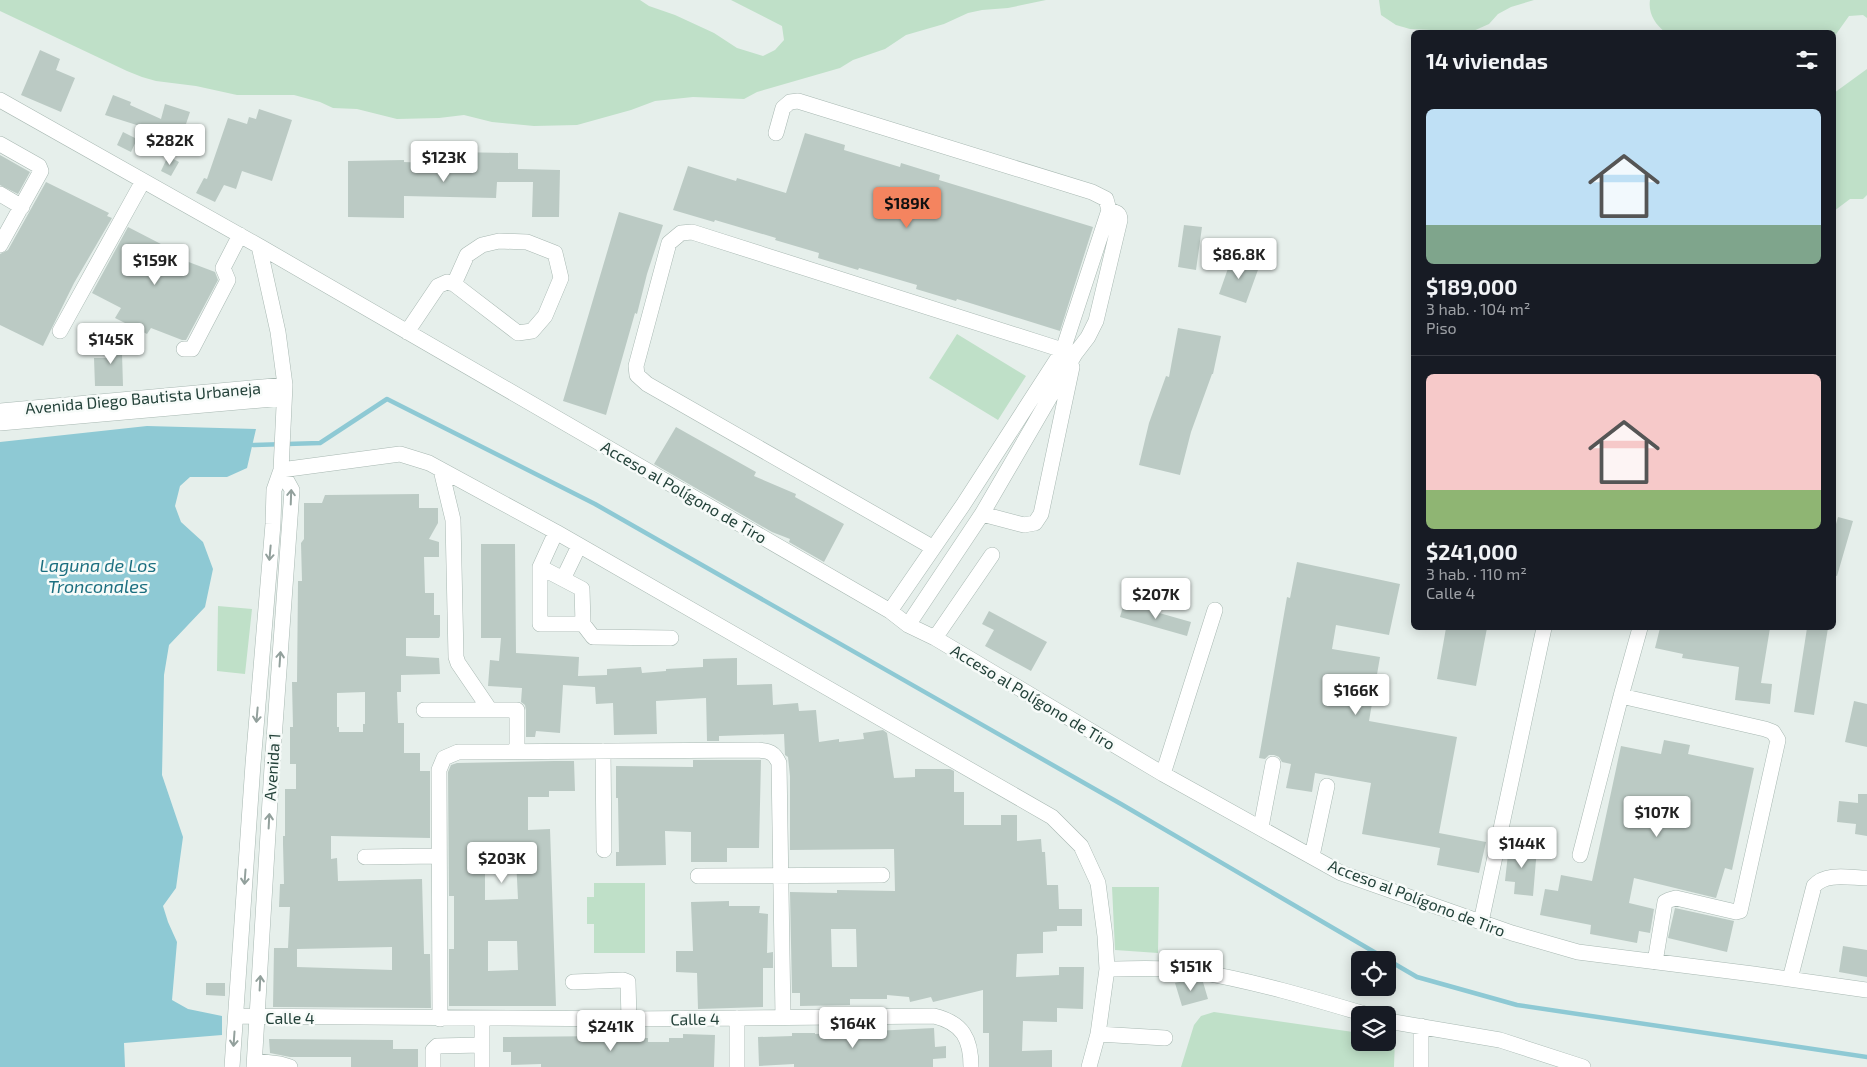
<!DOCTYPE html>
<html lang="es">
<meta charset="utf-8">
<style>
:root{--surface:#171b24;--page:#242831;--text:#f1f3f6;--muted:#9ea1a6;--line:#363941;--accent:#f4845f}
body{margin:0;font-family:"Exo 2",sans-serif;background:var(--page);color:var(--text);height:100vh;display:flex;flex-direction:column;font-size:19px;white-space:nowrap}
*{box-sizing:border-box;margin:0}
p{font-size:16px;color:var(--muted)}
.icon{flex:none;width:28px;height:28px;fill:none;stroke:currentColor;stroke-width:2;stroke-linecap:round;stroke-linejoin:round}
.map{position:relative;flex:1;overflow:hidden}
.side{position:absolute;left:1411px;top:30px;width:425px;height:600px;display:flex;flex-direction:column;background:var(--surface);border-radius:8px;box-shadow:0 2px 12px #0003}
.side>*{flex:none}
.buttons{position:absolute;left:1351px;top:951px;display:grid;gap:10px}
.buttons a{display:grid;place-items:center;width:45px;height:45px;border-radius:8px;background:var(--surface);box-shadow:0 2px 12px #0003;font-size:25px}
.price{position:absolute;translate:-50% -42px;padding:0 11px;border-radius:5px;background:#fff;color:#222;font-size:16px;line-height:32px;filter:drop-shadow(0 1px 2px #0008)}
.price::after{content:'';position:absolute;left:50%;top:30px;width:15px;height:11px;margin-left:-8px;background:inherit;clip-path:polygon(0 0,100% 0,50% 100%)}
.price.selected{background:var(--accent);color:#111}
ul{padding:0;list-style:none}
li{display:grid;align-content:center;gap:10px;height:265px;padding:0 15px}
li+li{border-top:1px solid var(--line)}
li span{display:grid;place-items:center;height:155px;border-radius:8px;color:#555}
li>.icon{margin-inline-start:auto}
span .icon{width:90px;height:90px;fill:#fffc;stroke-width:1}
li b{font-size:21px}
h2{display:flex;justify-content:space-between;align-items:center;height:60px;padding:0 15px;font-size:21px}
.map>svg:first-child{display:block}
.green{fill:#bfe0c8}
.water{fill:#8ec9d4}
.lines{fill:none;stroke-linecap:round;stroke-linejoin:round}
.stream{stroke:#8ec9d4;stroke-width:4.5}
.building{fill:#bbcac4;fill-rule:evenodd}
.minor-casing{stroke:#a8b8b2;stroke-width:16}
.minor{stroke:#fff;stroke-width:15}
.oneway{stroke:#92a09c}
.labels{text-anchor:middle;stroke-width:5;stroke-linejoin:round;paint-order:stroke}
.street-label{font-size:16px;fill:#24423a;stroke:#f7fbf9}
.water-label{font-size:18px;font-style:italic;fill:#1c6f80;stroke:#f7fbf9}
</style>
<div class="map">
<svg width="1867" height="1067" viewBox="0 0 1867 1067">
<rect width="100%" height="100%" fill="#e6efeb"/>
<path class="green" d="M0 0H640L649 6 675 15 714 33 737 48 763 56 775 50 784 40 782 26 731 0H1046L1008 8 982 10 968 13 944 24 906 35 885 49 853 60 840 68 757 92 744 99 693 97 655 101 631 110 577 125 534 126 492 122 464 115 439 118 397 119 357 109 333 108 320 102 294 95H237L196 86 156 81 142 77 127 71 0 11Z
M1379 0H1534L1511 7 1498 14 1489 24 1471 32 1410 29 1396 25 1381 15Z
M1650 0H1867V18L1863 15 1849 16 1834 37V32H1665C1655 24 1648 13 1650 0Z
M1867 69V195L1863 199H1850L1834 211V93Z
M957 334 1026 376 998 420 929 378Z
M218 606 252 609 245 674 217 671Z
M594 883H645V953H594V924H587V897H594Z
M1112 887H1159L1158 953 1115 950Z
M1214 1012 1360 1033V1042H1388V1036L1395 1037 1394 1067H1181L1194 1025 1201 1016Z"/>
<path class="water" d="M147 426 256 429 247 468 227 477H190L180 486 175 506 181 522 203 542 213 569 205 607 169 645 164 675 162 775 183 837 176 888 163 906 168 922 177 942 172 1000 188 1009 222 1016V1035L124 1043 125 1067H0V442Z"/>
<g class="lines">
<path class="stream" d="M253 445 320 443 387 399 595 504 1121 804 1417 977 1517 1005 1867 1057"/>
</g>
<path class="building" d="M40 50 60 59 56 70 75 78 61 112 21 95Z
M113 95 131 102 130 105 161 119 165 104 190 112 181 139 105 115Z
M259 109 292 120 272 181 242 171 236 189 224 185 215 202 196 193 204 178 207 179 228 118 247 124 249 117 256 119Z
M123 132 137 139 131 152 117 145Z
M805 133 845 145 844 150 900 167 901 163 940 175 939 180 1093 227 1060 331 957 299 956 301 916 289 917 285 859 268 858 270 818 258 819 253 775 240 776 238 715 220 714 222 673 210 688 166 736 181 737 178 786 193Z
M452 152 518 153V169L560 170 559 217H532L533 182H497L496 198 404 196V218L348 217V161L404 160V162L452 164Z
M0 155 30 172 18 194 0 185Z
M168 156 179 162 171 176 161 171Z
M46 182 109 213 107 216 112 218 74 283 43 346 0 325V254L8 250Z
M619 212 663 225 647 274 637 314 635 313 606 415 563 401Z
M1184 225 1202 227 1196 270 1178 267Z
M128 227 188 258 186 261 215 272 218 280 186 340H182L151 328 147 334 115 318 121 308 92 293Z
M1232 257 1259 267 1246 303 1219 294Z
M1178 328 1221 336 1213 374H1212L1191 432 1180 475 1139 465 1149 423 1166 376 1169 377Z
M108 339H127V353H122L123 386H95L94 358H107Z
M676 427 756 472 754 476 796 494 795 497 844 524 824 562 789 542 790 539 772 532 654 464Z
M419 494V508H438V523L429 539 439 542V557H424L425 593H434V615H440V636L439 638H406V656L439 658 440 674 401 675V692H397L398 723H404V753H420V771H430V838L331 836V859L337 858 338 881 422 879 424 954H430L431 1008 273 1007 274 948H288L290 907H279L280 884H284L283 844V836H285V789H296V764H290V727H293L292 682H297L298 581H302L301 543 304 539V503H322L325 495ZM365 692V724H363V732H339V727H337V693ZM392 947V970L297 967V949Z
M1838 517 1853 521 1837 576 1834 575V531Z
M481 544H515L516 653 579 657 578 676 607 675V669L641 667 642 673 666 671V669L703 667V659L737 658V685L772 684 773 705 798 703 799 711 816 710 819 742 839 739V742L864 739 863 733 883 730 887 733 894 778 915 777V769H950L954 771V792H964V825H1001V815H1017V841L1041 839 1042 852H1045L1047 885H1058L1059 909H1082V926H1057V931L1043 932V953L1017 954 1016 977 1059 975V967H1084L1083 1009 1057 1008V1022L1023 1021 1022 1051 1052 1050V1067H989V1033H983V990L933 1002 931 997 910 1002 909 997 887 995V999H850V1005L800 1006V993H792L790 892 837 893V890L895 891 894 849 790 850V776L788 757 785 755 784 734 719 736V741H707L706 698 656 701 657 734 614 735 613 703 596 704 595 687 563 685 560 733 536 731 535 737H526V710L525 705 521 702 522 688 488 686 490 660 499 661 501 638H481ZM831 929H856L857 967H832Z
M1297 562 1400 584 1389 635 1336 625 1332 649 1380 657 1369 721 1457 737 1439 833 1486 842 1479 873 1437 865 1440 848 1362 834 1371 783 1315 773 1312 792 1286 788 1291 764 1282 762 1279 757 1274 755H1269L1265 759 1259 758 1287 597 1290 598Z
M1124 603 1191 622 1187 636 1120 617Z
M989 611 1047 642 1031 671 985 646 994 630 982 624Z
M1446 628H1487L1476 686 1437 679Z
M1660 628H1770L1761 683 1772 684 1770 704 1735 700 1739 667 1682 658 1683 654 1655 648Z
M1807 628H1828L1814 715 1794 712Z
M1854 701 1867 704V747L1845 742Z
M1664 740 1690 745 1688 754 1754 768 1732 870 1725 868 1716 898 1634 878 1629 903 1654 909 1650 933 1639 931 1637 943 1590 934 1591 925 1540 915 1545 889 1558 891 1561 875 1592 881 1621 746 1661 754Z
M693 760H761L759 848H727V862H691V832L665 831 666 865 616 866V852H619L618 798H616V766L693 767Z
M554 761H574L575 791H549V797H528V830L550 829 556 1006H449V949H454V896H449L448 772 451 765 457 763ZM516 859 518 899 485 900V860ZM488 941H517L518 970 488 971Z
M1858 794H1867V836L1855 834 1856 824 1837 822 1839 801 1858 803Z
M1509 845 1537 848 1533 896 1514 894 1515 882 1505 881Z
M729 901V906H760L759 913 768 914 767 953 773 952V968H763V1007L698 1009 697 973 676 972V951H693L691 902Z
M1675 908 1734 921 1727 952 1668 938Z
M1843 946 1867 950V977L1839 972Z
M1188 980 1203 982 1208 999 1182 1006 1175 983Z
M206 983H225V996L206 995Z
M934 1028 935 1047 946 1046V1058L933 1059V1067H794V1064L759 1066 758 1037 792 1036V1033H815V1034Z
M683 1034 715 1035 714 1067H541V1064L511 1065V1052H503V1037L608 1036V1039L648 1038V1042H669V1038H683Z
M269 1039 393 1040V1049H418V1067H351V1057H290L270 1053Z"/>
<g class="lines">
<defs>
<path id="minor" d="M0 100 259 246 278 332 285 385 281 470 274 490 273 524 253 764 232 1067
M776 133 783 108 790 102 798 101 1092 192 1106 199 1109 210 1063 350 963 505 890 611
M0 144 39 166 41 171 0 245
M0 194 22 207
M259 246 890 611 908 625 935 638 1163 774 1341 873 1512 933 1578 952 1753 974 1867 990
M60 331 143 181
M407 332 438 286 447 282 454 284 518 333 532 331 545 316 561 278 555 253 527 242 499 241 482 245 467 255 454 284
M184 349H192L228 280 223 268 240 235
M0 411 285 385
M0 423 284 398
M281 470 400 454 429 463 556 532 1052 817 1081 846 1098 883 1105 936 1107 969 1098 1034 1089 1067
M441 470 453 520 456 657 458 663 490 710H517V751
M982 514 1024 525 1035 523 1041 514 1072 367
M556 532 540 567V624H583L593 637 671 638
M932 547 647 384 637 375 636 366 669 243 681 233 692 232 1075 354 1088 337 1096 321 1120 220C1120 213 1116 212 1109 210
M540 567 582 589 583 624
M563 579 579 546
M908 625 982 514 1075 354
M1640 628 1621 696 1765 729 1773 732 1778 740 1740 911 1736 912 1676 898 1669 900 1665 902 1655 962
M935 638 992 555
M424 710H490
M603 751 604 850
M1163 774 1215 610
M1261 827 1273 764
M1580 855 1621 696
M1312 856 1327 786
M365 857 439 856
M698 876 882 875
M1481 922 1544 628
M1107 969C1135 969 1166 967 1194 971 1254 981 1311 998 1368 1015
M1790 979 1814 886C1826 872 1850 878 1867 878
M573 982 623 980 628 982 629 1019
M236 1016 629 1019 934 1016C963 1023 971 1039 971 1067
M737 1018V1067
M440 1019 439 770 444 758 458 752 758 750C769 751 774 752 779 763L783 1017
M1388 1021 1500 1040 1583 1067
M1098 1034 1165 1038
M255 1061 280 1064 290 1067
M254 1067 272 767 292 490 281 470
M433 1067V1050L437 1046 482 1045
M482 1067V1019
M1421 1067V1026"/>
</defs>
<use href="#minor" class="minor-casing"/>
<use href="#minor" class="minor"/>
</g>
<defs><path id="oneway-shaft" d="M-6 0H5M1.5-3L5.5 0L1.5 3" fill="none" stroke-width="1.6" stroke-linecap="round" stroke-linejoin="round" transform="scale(1.25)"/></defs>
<g class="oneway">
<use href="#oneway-shaft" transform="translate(291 497) rotate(-88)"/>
<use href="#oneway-shaft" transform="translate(270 553) rotate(95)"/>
<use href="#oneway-shaft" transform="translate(280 659) rotate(-86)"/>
<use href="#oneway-shaft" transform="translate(257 715) rotate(95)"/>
<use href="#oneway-shaft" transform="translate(269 821) rotate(-87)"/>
<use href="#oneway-shaft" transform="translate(245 877) rotate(94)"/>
<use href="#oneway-shaft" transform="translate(260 983) rotate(-87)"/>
<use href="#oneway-shaft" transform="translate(234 1039) rotate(94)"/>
</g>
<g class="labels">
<g class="street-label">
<text transform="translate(143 398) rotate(-5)" y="6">Avenida Diego Bautista Urbaneja</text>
<text transform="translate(684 492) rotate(30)" y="6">Acceso al Polígono de Tiro</text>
<text transform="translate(1033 697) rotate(31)" y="6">Acceso al Polígono de Tiro</text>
<text transform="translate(272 767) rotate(-86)" y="6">Avenida 1</text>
<text transform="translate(1417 898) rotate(21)" y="6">Acceso al Polígono de Tiro</text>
<text x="290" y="1024">Calle 4</text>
<text transform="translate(695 1019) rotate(-1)" y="6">Calle 4</text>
</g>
<g class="water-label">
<text x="98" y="572">Laguna de Los<tspan x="98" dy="21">Tronconales</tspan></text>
</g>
</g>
</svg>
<div class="buttons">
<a><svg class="icon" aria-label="locate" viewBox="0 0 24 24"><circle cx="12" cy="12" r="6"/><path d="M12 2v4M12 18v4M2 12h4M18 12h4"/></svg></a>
<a><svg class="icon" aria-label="layers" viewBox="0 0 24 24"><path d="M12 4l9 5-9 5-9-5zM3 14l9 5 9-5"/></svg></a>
</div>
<b class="price" style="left:170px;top:166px">$282K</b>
<b class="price" style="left:444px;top:183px">$123K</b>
<b class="price selected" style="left:907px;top:229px">$189K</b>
<b class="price" style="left:1239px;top:280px">$86.8K</b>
<b class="price" style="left:155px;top:286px">$159K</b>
<b class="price" style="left:111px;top:365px">$145K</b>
<b class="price" style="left:1156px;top:620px">$207K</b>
<b class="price" style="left:1356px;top:716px">$166K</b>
<b class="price" style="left:1657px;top:838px">$107K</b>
<b class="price" style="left:1522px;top:869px">$144K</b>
<b class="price" style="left:502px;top:884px">$203K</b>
<b class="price" style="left:1191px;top:992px">$151K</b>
<b class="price" style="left:853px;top:1049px">$164K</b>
<b class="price" style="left:611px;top:1052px">$241K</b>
<section class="side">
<h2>14 viviendas<svg class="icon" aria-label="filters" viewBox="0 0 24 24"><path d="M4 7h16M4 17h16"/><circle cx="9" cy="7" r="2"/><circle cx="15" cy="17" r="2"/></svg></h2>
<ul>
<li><span style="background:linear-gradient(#bfe0f5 75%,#7fa58c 0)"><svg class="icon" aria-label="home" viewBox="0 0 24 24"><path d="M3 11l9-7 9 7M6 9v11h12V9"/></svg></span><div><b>$189,000</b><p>3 hab. · 104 m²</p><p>Piso</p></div></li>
<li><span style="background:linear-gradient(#f6c9c9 75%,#8fb573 0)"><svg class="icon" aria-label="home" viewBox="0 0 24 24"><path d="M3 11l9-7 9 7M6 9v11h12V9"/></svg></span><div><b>$241,000</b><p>3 hab. · 110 m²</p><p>Calle 4</p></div></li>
</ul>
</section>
</div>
